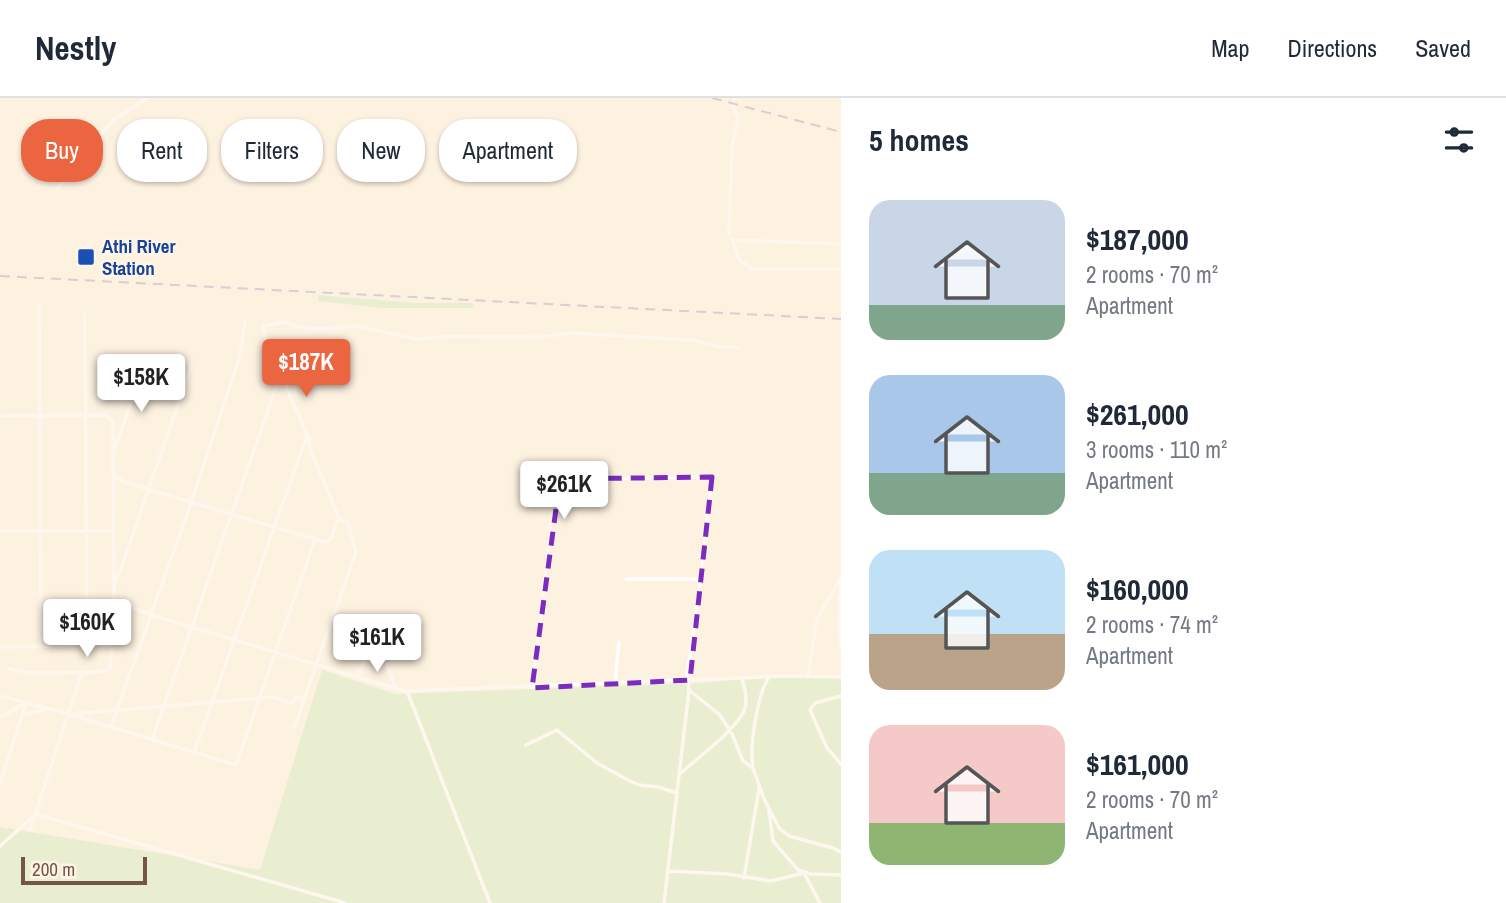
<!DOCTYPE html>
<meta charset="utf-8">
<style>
:root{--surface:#fff;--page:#f2f2f3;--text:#1f2937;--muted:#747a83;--line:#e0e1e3;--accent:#eb6541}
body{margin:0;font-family:"Archivo Narrow",sans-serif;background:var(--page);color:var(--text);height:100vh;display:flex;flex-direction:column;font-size:26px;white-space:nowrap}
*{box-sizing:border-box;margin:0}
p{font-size:23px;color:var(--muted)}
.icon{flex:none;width:38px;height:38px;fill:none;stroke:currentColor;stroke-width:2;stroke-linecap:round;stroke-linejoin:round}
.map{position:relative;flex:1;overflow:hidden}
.details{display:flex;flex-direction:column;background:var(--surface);width:665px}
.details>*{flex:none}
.top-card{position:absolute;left:21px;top:21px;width:665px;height:63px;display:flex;gap:14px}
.scale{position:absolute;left:21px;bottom:18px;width:126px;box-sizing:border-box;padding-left:7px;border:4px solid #745647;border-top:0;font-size:19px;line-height:24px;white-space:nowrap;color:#745647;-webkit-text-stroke:5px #fff5e7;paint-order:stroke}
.price{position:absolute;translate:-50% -60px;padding:0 16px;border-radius:7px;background:#fff;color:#222;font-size:23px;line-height:46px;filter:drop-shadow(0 2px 4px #0008)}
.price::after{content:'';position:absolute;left:50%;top:42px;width:21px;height:16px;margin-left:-10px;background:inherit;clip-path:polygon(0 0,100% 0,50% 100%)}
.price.selected{background:var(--accent);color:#fff}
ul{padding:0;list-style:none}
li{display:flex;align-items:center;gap:21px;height:175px;padding:0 28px}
li span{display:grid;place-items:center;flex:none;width:196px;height:140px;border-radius:21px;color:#555}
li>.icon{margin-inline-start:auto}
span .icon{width:84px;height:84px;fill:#fffc;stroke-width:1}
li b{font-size:30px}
h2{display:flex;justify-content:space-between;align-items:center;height:84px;padding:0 28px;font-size:30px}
.chip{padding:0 24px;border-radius:28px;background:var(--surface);box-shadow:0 2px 5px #0004;font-size:24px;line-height:63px}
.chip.selected{background:var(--accent);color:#fff}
header{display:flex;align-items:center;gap:42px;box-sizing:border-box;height:98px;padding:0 35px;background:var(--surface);border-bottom:2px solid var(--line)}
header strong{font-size:33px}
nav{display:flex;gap:38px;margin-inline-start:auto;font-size:24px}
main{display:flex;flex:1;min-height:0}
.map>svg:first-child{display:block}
.green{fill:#d1eabf}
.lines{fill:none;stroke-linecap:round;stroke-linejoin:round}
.minor{stroke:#fff;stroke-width:3.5}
.rail{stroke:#b39fc5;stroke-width:2;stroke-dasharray:10 7;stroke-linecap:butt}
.marked{fill:none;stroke:#7b2cbf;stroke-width:5;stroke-dasharray:14 9;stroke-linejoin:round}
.transit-dot{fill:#1a4fb4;stroke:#fff5e7;stroke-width:2.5}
.labels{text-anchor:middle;stroke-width:6;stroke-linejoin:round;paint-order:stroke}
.transit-label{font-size:19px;font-weight:bold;fill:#164399;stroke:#fff5e7;text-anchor:start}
</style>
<header>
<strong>Nestly</strong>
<nav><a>Map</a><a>Directions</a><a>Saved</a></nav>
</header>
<main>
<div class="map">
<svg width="841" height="805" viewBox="0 0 841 805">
<rect width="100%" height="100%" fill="#fdf1e0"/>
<path class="green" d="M318 197 414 205H472L474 210H381L318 203Z
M322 572 395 596 700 585 769 579 841 580V805H0V729L260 772Z"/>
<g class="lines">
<path class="minor" d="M57 91 114 21 148 0
M729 136 732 48 738 20 733 8 734 0
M732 141 740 163 753 171H841
M737 142 841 146
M39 206 41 549
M85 216 87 548
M280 274 308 339
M0 318 106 317 113 323 114 503 152 517 404 593 787 578 841 579
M114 353 144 268
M114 378 124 384 324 444C336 442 332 431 337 423L340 422 348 425 356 454 294 630
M0 433H114
M626 481H701L687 577 689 592 664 805
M115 482 121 471 192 266
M841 483 839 531 841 549
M0 549 112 547 114 503
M9 571 31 575 82 574
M358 579 373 539 377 541 395 589
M808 579 817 521 841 480
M615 585 619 545
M532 590 554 401 558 393 560 381 712 379 701 481
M689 592 720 617 732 636 743 663 753 670 764 701 779 730 789 738 833 750 841 754
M407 593 490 805
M0 598 26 605 0 686
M841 598 815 605 810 612 827 650 841 666
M72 616 273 599 292 605 296 600 304 599
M22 617 48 611
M0 619 26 605 55 612 236 667 315 441
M111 629 191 405 240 258 245 223
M152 642 277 287 279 267 265 239 263 228 284 224 300 229 318 231 356 228 417 241 450 238 542 239 570 235 691 242 721 249H738
M526 647 557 632 597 665 628 682 639 687 658 689 677 695
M194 655 306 340H311L309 346 312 356 340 422
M753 668C749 648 758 595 769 579
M681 675C698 660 735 632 744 613 748 604 745 590 742 581
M769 713 773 743 798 772 811 776 841 777
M30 732 81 578 84 575 106 573 110 570 112 547
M0 748 36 716 345 805
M668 773 727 776 771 783 804 775 820 805
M744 780 759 691"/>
<path class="rail" d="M712 0 841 34
M0 178 841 221"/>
</g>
<path d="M0 0H841V805H0ZM712 379 690 582 532 590 560 381Z" fill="#fdf1e0" fill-opacity=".55" fill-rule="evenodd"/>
<path class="marked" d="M712 379 690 582 532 590 560 381Z"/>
<rect class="transit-dot" x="77" y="150" width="18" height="18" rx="3.5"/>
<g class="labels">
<g class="transit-label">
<text x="102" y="155">Athi River<tspan x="102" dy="22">Station</tspan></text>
</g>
</g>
</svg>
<div class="scale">200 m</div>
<b class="price selected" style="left:306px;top:301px">$187K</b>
<b class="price" style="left:141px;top:316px">$158K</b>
<b class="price" style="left:564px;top:423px">$261K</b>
<b class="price" style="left:87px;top:561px">$160K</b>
<b class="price" style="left:377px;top:576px">$161K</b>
<div class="top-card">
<a class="chip selected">Buy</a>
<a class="chip">Rent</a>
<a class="chip">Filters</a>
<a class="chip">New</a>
<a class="chip">Apartment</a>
</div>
</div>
<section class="details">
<h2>5 homes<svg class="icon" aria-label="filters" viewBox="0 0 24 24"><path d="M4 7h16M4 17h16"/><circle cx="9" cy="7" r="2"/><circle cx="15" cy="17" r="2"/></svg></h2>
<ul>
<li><span style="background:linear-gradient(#c9d6e8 75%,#7fa58c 0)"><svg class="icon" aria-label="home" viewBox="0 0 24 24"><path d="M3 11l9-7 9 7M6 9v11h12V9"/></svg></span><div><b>$187,000</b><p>2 rooms · 70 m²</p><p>Apartment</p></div></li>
<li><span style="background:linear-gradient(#a9c7e8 70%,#7fa58c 0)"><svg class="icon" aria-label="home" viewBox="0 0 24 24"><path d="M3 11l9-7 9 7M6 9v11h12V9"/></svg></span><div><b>$261,000</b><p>3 rooms · 110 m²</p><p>Apartment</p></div></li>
<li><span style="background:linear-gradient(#bfe0f5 60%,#b9a48a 0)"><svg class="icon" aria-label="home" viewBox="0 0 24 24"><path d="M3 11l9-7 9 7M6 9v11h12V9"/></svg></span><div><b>$160,000</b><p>2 rooms · 74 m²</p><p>Apartment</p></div></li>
<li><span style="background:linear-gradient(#f6c9c9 70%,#8fb573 0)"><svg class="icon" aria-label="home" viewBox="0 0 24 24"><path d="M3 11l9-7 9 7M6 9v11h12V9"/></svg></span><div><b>$161,000</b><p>2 rooms · 70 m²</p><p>Apartment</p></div></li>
</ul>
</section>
</main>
